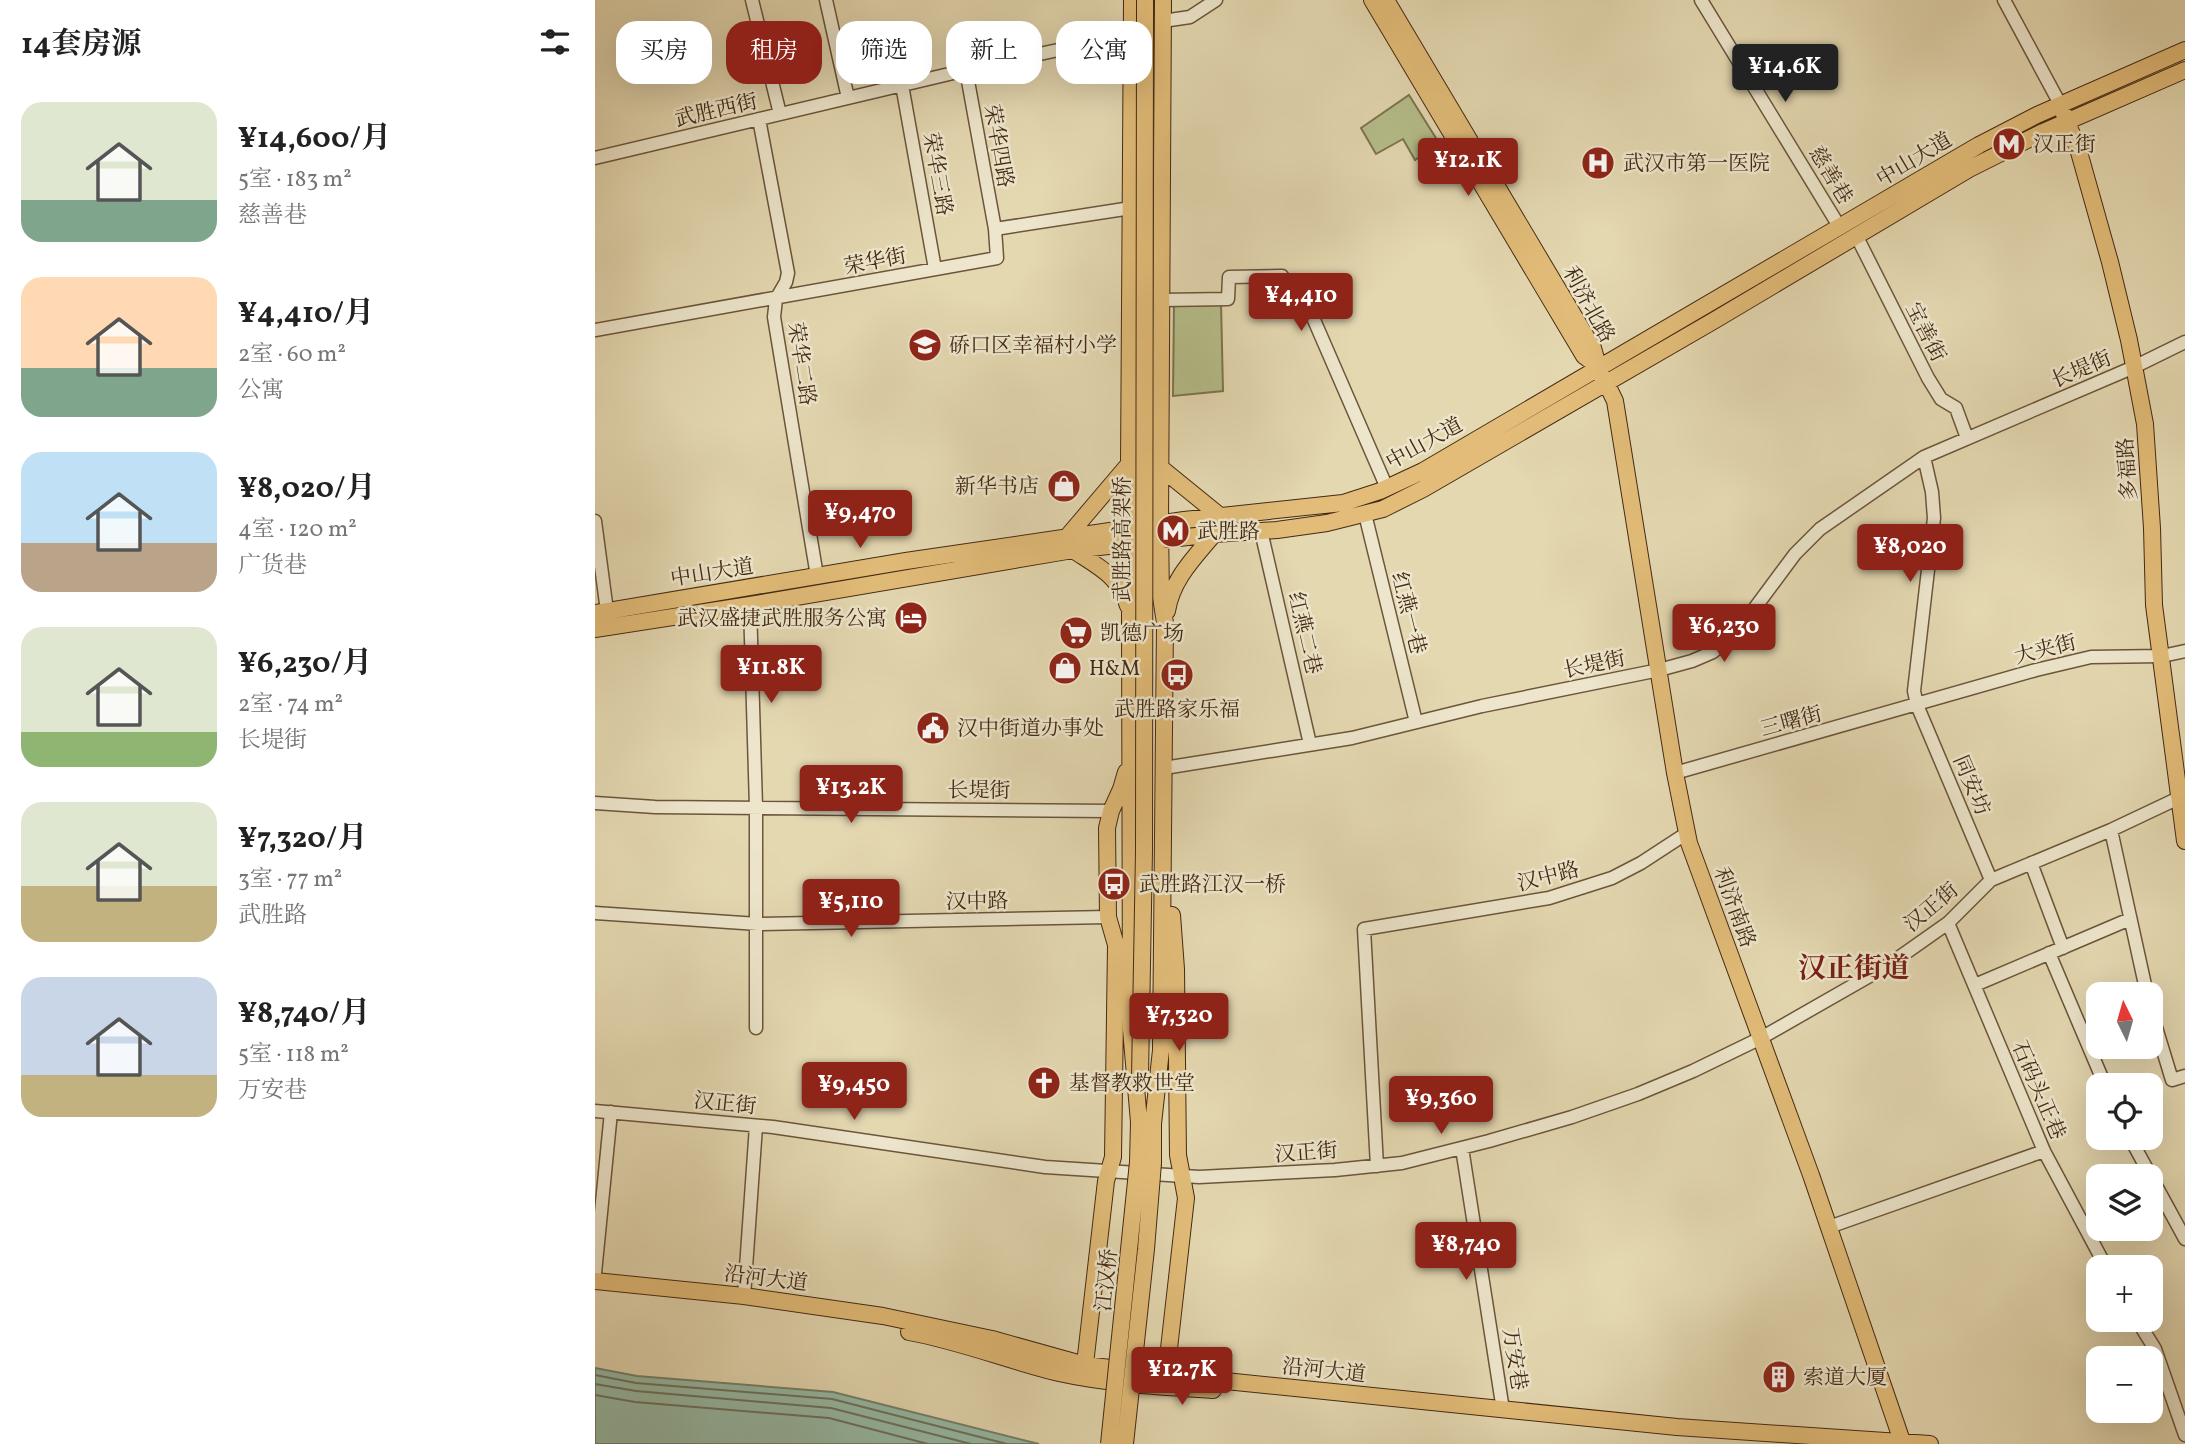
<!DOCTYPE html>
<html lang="zh">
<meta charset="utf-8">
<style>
:root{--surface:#fff;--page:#f2f2f2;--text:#222;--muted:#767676;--accent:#8f2418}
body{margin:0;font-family:Vollkorn,"Noto Serif SC",serif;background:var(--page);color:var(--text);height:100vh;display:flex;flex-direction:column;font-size:26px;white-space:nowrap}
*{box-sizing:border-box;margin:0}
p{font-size:23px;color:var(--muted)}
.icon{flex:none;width:38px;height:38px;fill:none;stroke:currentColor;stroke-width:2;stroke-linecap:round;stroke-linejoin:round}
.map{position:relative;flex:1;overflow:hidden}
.panel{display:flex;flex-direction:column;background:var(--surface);width:595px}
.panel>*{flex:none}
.hud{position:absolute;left:21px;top:21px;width:665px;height:63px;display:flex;gap:14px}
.needle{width:46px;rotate:355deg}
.fabs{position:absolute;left:1491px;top:982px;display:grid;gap:14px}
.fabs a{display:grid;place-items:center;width:77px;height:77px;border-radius:14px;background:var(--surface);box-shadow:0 7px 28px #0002;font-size:35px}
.price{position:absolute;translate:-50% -60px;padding:0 16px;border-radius:7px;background:var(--accent);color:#fff;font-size:23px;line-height:46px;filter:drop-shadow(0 2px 4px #0008)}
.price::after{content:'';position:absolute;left:50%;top:42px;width:21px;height:16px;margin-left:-10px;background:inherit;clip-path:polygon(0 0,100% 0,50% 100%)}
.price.selected{background:#222;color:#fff}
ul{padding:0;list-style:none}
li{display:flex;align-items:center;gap:21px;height:175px;padding:0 21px}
li span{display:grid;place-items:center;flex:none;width:196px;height:140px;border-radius:21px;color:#555}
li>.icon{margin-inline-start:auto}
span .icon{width:84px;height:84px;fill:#fffc;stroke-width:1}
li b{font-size:30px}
h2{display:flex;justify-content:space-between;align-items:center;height:84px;padding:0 21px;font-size:30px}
.chip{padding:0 24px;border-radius:21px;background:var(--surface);box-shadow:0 7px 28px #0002;font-size:24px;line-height:63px}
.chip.selected{background:var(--accent);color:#fff}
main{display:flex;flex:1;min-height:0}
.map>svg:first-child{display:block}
.green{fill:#b5be8a;stroke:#7c744f;stroke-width:2}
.water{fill:#96bba7;stroke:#75816c;stroke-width:2}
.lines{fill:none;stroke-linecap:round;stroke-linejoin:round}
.shore{stroke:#6d725e;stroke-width:2}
.minor-casing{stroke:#6c553b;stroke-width:15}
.major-casing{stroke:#442914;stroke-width:18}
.minor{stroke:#ede6cc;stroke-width:12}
.major{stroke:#e2bc78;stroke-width:16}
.major-bridge-casing{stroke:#442914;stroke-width:18;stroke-linecap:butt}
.major-bridge{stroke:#e2bc78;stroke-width:16}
.labels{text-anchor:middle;stroke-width:5;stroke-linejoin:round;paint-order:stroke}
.street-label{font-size:21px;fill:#442914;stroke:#ede6cc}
.poi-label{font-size:21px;fill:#442914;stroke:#ede6cc;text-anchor:start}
.district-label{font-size:28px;font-weight:bold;fill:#7a1f14;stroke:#ede6cc}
</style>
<main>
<section class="panel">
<h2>14套房源<svg class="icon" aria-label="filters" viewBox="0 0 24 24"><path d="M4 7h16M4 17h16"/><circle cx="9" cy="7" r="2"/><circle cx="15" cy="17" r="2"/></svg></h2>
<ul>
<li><span style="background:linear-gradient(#dfe7d0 70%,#7fa58c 0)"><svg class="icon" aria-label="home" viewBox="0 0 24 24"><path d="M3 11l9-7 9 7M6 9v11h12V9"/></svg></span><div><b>¥14,600/月</b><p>5室 · 183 m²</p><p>慈善巷</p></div></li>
<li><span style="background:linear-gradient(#ffd9b3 65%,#7fa58c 0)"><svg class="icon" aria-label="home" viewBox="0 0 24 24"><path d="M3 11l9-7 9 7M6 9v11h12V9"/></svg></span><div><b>¥4,410/月</b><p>2室 · 60 m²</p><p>公寓</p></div></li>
<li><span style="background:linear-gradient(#bfe0f5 65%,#b9a48a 0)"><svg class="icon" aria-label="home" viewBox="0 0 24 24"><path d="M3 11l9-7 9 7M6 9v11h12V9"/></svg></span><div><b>¥8,020/月</b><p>4室 · 120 m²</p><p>广货巷</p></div></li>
<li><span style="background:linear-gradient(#dfe7d0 75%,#8fb573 0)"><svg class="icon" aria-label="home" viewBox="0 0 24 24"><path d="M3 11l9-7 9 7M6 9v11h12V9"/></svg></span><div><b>¥6,230/月</b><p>2室 · 74 m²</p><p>长堤街</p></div></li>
<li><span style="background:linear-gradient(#dfe7d0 60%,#c2b280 0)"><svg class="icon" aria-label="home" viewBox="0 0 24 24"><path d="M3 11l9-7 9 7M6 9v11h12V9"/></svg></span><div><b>¥7,320/月</b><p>3室 · 77 m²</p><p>武胜路</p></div></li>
<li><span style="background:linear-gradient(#c9d6e8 70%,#c2b280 0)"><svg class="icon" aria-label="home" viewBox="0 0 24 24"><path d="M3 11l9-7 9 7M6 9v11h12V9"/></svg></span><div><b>¥8,740/月</b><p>5室 · 118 m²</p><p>万安巷</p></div></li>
</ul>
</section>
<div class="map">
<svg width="1590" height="1444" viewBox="0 0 1590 1444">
<rect width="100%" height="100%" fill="#e4d8b1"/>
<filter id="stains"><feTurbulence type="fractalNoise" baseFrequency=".00286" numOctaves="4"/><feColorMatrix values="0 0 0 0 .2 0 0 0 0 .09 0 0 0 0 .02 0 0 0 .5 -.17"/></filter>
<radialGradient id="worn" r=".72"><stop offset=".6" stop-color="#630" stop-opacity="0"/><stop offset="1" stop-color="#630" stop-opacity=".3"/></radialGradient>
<path class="green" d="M814 95 844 143 820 160 808 139 781 154 766 128Z
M626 303 628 391 578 396 579 304Z"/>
<path class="water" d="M0 1368 42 1376 238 1392 444 1444H0Z"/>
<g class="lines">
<path class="shore" d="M0 1375 41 1383 237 1399 412 1444
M0 1384 41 1391 236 1408 376 1444
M0 1395 40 1402 234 1418 333 1444"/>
<defs>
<path id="minor" d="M157 0 185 114
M231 0 253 98
M1106 0 1244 226
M1409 0 1465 104
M568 21 595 17 621 0
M371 70 400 229
M307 85 340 269
M164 119 193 273 191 282 181 299 179 317 222 576
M0 158 371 70 537 34
M1262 237 1333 378 1346 399 1361 408 1372 438
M567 300 633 299 634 277 687 276 706 316 716 313 792 488
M0 330 402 258 400 229 536 208
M1329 457 1337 492 1339 518 1319 691 1322 705 1396 880
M770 514 821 722
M0 521 12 611
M666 531 715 744
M155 605 161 807V1028
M569 768 757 738 887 706 1064 670 1097 661 1118 652 1145 628 1200 554 1225 529 1329 457 1539 367 1590 342
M1080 773 1441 670 1496 657 1567 656 1590 651
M0 803 60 807 516 811
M1516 830 1552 994
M1436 863 1468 948
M0 913 163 924 513 917
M1353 923 1449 1151 1511 1267
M1454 953 1510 1085
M1380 985 1535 919
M1556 1011 1577 1080 1590 1076
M0 1111 178 1127 450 1167 604 1177 740 1170 807 1163 894 1141 977 1117 1043 1094 1098 1071 1166 1038 1292 966 1353 923 1396 880 1516 830 1590 795
M1535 1138 1590 1239
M867 1148 908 1410
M782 1166 769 929 954 898 1017 878 1046 863 1092 833
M1234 1227 1449 1151
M0 1273 16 1112
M149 1296 161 1126
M1542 1320 1560 1349 1590 1435"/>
<path id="major" d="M537 0 534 464 537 577 535 613 536 1029 544 1122 543 1162
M777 0 989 356 1003 366
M791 0 998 348 1003 366 1020 401 1080 773 1094 843 1216 1175 1308 1444
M1469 114 1484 152 1515 262 1534 340 1550 424 1557 528 1559 605 1590 841
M566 468 625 516
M472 537 534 464
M478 550C502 566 525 576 533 606
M572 611C577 579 600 557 619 534
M0 613 311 561 589 520 748 503 785 491 828 471 1384 145 1442 115 1590 50
M0 629 155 605 478 550 619 534 682 530 732 523 788 509 828 489 1120 320 1374 169 1448 132 1590 70
M558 1163V1124L566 1050 570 623 566 597 565 524 568 0
M0 1281 149 1296 288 1316 397 1339 490 1365 591 1377 1082 1427 1335 1444
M314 1332C365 1341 414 1361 464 1373 514 1384 567 1387 618 1390
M489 1373 511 1181 518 1157 521 945 513 917 512 828 516 811 526 789 531 772
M570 1384 591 1198 583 1155 581 969 577 915"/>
</defs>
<use href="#minor" class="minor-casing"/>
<use href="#major" class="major-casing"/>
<use href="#minor" class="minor"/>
<use href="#major" class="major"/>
<defs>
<path id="major-bridge" d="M545 1077 549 851 550 0
M514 1444 543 1162
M530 1444 551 1249 558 1163"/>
</defs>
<use href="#major-bridge" class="major-bridge-casing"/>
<use href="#major-bridge" class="major-bridge"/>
</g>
<defs>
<symbol id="metro-disc" viewBox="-11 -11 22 22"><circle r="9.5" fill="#8f2418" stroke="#ede6cc"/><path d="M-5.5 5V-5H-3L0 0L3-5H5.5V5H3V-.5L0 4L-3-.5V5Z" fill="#fff"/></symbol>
<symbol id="hospital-disc" viewBox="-11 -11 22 22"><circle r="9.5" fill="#8f2418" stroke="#ede6cc"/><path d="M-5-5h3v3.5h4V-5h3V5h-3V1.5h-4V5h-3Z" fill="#fff"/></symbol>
<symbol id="school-disc" viewBox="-11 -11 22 22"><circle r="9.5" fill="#8f2418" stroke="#ede6cc"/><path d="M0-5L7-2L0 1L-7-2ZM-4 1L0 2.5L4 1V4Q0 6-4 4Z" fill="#fff"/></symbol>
<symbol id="shop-disc" viewBox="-11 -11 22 22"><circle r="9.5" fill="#8f2418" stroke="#ede6cc"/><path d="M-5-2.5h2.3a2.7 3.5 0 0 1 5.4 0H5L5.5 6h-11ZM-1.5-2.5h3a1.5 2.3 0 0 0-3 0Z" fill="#fff"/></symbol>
<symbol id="hotel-disc" viewBox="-11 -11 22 22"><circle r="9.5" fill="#8f2418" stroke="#ede6cc"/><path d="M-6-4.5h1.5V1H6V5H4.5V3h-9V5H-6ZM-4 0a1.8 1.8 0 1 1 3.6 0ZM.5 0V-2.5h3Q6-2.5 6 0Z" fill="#fff"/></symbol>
<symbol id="supermarket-disc" viewBox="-11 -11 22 22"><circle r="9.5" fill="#8f2418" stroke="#ede6cc"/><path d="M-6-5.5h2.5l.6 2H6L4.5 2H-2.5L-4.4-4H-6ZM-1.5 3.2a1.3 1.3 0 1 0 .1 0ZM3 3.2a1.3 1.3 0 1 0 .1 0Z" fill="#fff"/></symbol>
<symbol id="bus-disc" viewBox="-11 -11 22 22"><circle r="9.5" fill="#8f2418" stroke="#ede6cc"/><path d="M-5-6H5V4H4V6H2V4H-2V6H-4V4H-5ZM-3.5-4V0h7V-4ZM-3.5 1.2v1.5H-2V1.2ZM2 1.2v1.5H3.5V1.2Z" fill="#fff"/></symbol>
<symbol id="civic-disc" viewBox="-11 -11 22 22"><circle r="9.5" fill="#8f2418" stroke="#ede6cc"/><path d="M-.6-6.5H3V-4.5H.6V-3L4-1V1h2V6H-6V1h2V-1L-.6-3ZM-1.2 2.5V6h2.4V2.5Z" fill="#fff"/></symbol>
<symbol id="church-disc" viewBox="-11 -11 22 22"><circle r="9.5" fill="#8f2418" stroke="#ede6cc"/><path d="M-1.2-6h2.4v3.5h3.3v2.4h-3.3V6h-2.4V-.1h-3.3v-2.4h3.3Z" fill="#fff"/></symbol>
<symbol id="building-disc" viewBox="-11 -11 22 22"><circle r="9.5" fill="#8f2418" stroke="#ede6cc"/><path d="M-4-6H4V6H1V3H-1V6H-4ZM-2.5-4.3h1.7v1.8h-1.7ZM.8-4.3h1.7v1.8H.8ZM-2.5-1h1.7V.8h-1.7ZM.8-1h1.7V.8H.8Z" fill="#fff"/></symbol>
</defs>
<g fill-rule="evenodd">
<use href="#metro-disc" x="1395" y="125" width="38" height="38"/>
<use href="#hospital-disc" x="984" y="144" width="38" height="38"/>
<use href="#school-disc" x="311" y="326" width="38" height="38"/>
<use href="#shop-disc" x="450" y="467" width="38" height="38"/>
<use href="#metro-disc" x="559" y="512" width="38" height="38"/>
<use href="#hotel-disc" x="297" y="599" width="38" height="38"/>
<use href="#supermarket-disc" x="462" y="614" width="38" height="38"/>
<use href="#shop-disc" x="451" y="649" width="38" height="38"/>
<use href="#bus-disc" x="563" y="656" width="38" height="38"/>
<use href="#civic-disc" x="319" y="709" width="38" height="38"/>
<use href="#bus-disc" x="500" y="865" width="38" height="38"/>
<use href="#church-disc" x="430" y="1064" width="38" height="38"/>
<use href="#building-disc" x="1165" y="1358" width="38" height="38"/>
</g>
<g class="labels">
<g class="street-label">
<text transform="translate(121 110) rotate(-13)" y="7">武胜西街</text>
<text transform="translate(404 146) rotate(80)" y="7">荣华四路</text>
<text transform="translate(1319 159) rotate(-31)" y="7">中山大道</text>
<text transform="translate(343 174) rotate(80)" y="7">荣华三路</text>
<text transform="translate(1236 175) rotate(59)" y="7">慈善巷</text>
<text transform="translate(280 261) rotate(-11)" y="7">荣华街</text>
<text transform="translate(994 304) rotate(61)" y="7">利济北路</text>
<text transform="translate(1331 332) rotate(63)" y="7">宝善街</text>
<text transform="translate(207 364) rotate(81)" y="7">荣华二路</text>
<text transform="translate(1486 369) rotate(-23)" y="7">长堤街</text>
<text transform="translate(829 443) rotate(-29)" y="7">中山大道</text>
<text transform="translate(1532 469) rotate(-94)" y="7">多福路</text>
<text transform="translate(527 539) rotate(-90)" y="7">武胜路高架桥</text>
<text transform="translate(117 572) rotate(-9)" y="7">中山大道</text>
<text transform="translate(814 613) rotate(76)" y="7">红燕一巷</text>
<text transform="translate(710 633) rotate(77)" y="7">红燕二巷</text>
<text transform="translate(1450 649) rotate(-14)" y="7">大夹街</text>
<text transform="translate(999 664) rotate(-12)" y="7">长堤街</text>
<text transform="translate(1196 721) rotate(-15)" y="7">三曙街</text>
<text transform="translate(1377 785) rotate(67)" y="7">同安坊</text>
<text x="384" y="797">长堤街</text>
<text transform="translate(953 876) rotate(-14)" y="7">汉中路</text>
<text transform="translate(382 901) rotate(-1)" y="7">汉中路</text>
<text transform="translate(1140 907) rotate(70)" y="7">利济南路</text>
<text transform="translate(1336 907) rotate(-40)" y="7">汉正街</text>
<text transform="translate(1444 1090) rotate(67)" y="7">石码头正巷</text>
<text transform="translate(130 1103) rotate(6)" y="7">汉正街</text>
<text transform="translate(711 1152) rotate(-4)" y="7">汉正街</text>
<text transform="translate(171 1278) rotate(7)" y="7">沿河大道</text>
<text transform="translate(511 1280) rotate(-84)" y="7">江汉桥</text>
<text transform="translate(920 1359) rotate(81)" y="7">万安巷</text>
<text transform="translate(729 1370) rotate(6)" y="7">沿河大道</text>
</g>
<g class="poi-label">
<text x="1438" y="151">汉正街</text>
<text x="1028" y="170">武汉市第一医院</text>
<text x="354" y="352">硚口区幸福村小学</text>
<text x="444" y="493" text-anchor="end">新华书店</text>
<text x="602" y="538">武胜路</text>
<text x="292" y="625" text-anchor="end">武汉盛捷武胜服务公寓</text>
<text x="505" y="640">凯德广场</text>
<text x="494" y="675">H&amp;M</text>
<text x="582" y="716" text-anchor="middle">武胜路家乐福</text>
<text x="362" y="735">汉中街道办事处</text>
<text x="544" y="891">武胜路江汉一桥</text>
<text x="474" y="1090">基督教救世堂</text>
<text x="1208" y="1384">索道大厦</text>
</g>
<g class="district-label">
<text x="1259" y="977">汉正街道</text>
</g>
</g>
<rect width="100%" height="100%" filter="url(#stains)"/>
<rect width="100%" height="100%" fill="url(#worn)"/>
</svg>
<div class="fabs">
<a><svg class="needle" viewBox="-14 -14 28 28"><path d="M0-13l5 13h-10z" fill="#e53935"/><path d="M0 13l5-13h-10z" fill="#767676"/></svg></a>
<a><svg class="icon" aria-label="locate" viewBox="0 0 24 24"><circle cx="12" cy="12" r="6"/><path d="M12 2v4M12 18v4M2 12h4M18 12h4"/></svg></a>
<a><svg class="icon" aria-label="layers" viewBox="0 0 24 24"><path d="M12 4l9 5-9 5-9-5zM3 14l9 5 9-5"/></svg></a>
<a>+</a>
<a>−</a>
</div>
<b class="price selected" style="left:1190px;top:104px">¥14.6K</b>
<b class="price" style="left:873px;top:198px">¥12.1K</b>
<b class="price" style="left:706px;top:333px">¥4,410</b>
<b class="price" style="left:265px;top:550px">¥9,470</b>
<b class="price" style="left:1315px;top:584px">¥8,020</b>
<b class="price" style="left:1129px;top:664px">¥6,230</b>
<b class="price" style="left:176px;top:705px">¥11.8K</b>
<b class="price" style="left:256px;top:825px">¥13.2K</b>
<b class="price" style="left:256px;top:939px">¥5,110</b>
<b class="price" style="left:584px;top:1053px">¥7,320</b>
<b class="price" style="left:259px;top:1122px">¥9,450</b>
<b class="price" style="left:846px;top:1136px">¥9,360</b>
<b class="price" style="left:871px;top:1282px">¥8,740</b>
<b class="price" style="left:587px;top:1407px">¥12.7K</b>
<div class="hud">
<a class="chip">买房</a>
<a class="chip selected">租房</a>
<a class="chip">筛选</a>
<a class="chip">新上</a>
<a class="chip">公寓</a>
</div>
</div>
</main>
